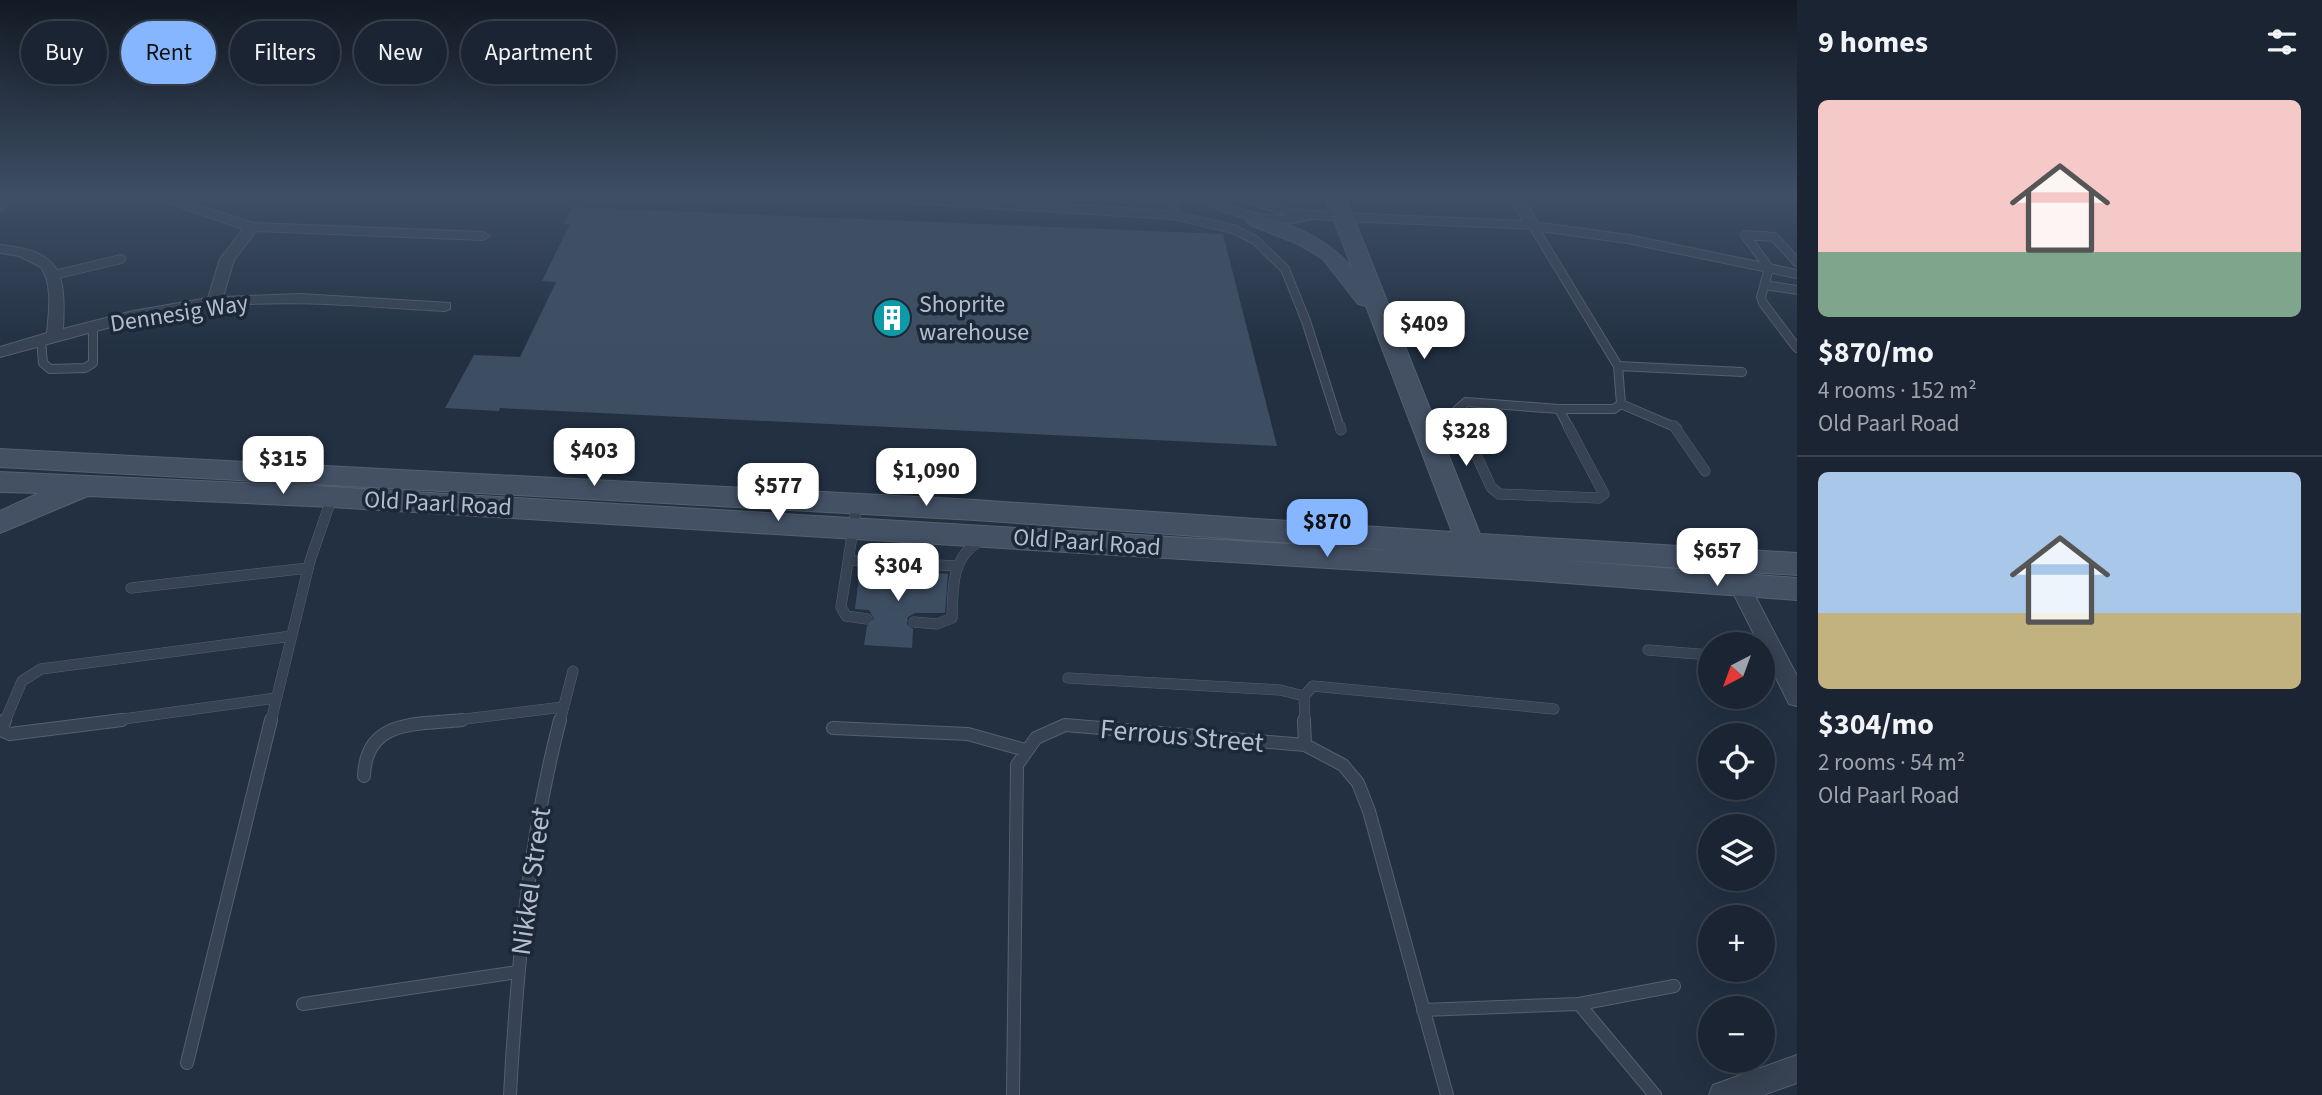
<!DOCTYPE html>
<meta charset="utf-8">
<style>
:root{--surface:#1a2432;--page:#27303e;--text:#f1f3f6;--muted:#9fa4ac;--line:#38414d;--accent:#86b6ff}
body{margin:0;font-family:"Source Sans 3",sans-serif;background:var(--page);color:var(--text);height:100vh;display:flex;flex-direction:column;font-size:26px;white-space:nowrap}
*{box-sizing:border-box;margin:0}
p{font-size:23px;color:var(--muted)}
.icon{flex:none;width:38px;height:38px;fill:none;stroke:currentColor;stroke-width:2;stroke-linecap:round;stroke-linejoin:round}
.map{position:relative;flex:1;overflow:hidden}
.panel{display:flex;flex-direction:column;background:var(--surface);width:525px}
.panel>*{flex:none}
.top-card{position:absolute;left:21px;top:21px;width:665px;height:63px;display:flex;gap:14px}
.needle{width:46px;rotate:221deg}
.buttons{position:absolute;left:1698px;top:632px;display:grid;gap:14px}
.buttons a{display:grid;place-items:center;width:77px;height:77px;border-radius:50%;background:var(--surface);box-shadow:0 7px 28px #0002,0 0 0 2px var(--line);font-size:35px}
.price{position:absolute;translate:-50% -60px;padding:0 16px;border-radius:14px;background:#fff;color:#222;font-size:23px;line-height:46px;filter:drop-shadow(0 2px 4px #0008)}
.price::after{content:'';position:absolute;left:50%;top:42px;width:21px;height:16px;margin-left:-10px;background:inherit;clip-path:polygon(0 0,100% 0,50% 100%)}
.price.current{background:var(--accent);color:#111}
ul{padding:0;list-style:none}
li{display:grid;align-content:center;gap:14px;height:371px;padding:0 21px}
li+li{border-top:2px solid var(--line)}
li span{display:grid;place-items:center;height:217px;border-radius:10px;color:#555}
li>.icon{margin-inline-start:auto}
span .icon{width:126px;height:126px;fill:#fffc;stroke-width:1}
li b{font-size:30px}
h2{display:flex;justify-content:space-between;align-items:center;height:84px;padding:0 21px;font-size:30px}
.tag{padding:0 24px;border-radius:32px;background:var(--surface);box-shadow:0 7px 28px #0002,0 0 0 2px var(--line);font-size:24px;line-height:63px}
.tag.current{background:var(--accent);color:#111}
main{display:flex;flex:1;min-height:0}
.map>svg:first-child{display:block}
.building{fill:#3e4e62}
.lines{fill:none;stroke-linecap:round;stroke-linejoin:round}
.lane-far2-casing{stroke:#55606f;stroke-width:10}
.lane-far1-casing{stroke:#55606f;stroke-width:11}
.lane-casing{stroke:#55606f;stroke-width:14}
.street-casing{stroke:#55606f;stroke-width:2}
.secondary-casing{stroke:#55606f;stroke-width:2}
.lane-far2{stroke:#374252;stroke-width:8}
.lane-far1{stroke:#374252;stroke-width:10}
.lane{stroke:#374252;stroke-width:12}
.street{fill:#374252;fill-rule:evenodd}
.secondary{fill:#445165;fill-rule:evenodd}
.labels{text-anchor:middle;stroke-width:7;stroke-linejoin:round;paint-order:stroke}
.poi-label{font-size:24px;fill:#b3bdcc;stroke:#1c2737;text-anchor:start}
.street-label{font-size:24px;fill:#b3bdcc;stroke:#1c2737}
.near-street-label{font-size:28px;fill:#b3bdcc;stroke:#1c2737}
</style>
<main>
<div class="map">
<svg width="1797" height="1095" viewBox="0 0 1797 1095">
<rect width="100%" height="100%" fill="#223042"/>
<path class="building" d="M572 207 1223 234 1277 446 500 408 499 411 445 408 474 355 520 357 556 282 542 281 570 224H564Z
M860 568 948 574 945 613H915L908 617 907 624 913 629 912 648 864 645 867 626 874 619 869 610 855 609Z"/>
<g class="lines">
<defs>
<path id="lane-far2" d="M858 196 1173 215 1233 229 1255 240 1285 269 1306 321 1340 428
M1198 196C1234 212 1267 227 1307 216
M1239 196 1291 213 1343 217
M1173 215 1176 196
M1533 226 1618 366 1621 404 1614 409H1559
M1533 226 1628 239 1797 274
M1797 262 1774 237 1745 235 1769 268 1761 297 1763 303 1797 348
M54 275 121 259
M1765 285 1797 290
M41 340 43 363 50 369 85 368 93 363V327
M1618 366 1742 372
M1621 404 1677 428
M1559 409 1569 428
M1464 428 1456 411 1466 402 1559 409"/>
<path id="lane-far1" d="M1340 426 1341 430
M1463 426 1491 487 1499 494 1599 498 1604 494 1568 426
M1674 426 1705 471
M857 503 841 607 846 616 867 619
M849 560 956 566
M131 588 308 568
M914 622 937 624 952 618C953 588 951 557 980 541
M1648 650 1710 655
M1068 678 1280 690 1304 696
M5 721 22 681 41 669 292 636
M109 721 276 698
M271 721 310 561 333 494
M449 721 563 707
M560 721 573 671
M1305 721 1304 696 1313 686 1554 709"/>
<path id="lane" d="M5 720 1 730 10 734 122 720
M1304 720 1305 745
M833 728 968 734 1025 750
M364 776C366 718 418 725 462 720
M303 1004 518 972
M1579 1004 1674 986
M1423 1010 1579 1004 1655 1095
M187 1063 271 720
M510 1095C517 968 528 843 560 720
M1013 1095 1017 765 1036 738 1065 725 1305 745 1343 765 1358 783 1369 811 1447 1095"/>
<path id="street" d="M8 196H24L0 211V201Z
M148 196H169L253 223 483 232 490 236 483 240 256 231 234 260 223 297 300 294 450 303V309L445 311C368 307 289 298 211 307 139 316 70 339 0 357V347L47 333C49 311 53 286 41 267L19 256 0 253V245C61 251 66 272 63 329L133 311 208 298 220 259 243 229Z
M1508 196H1522L1540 226 1538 229 1343 221 1336 217 1343 213 1523 221Z
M1726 551 1733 554 1797 676V706L1789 704 1762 650V644H1759L1716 559 1719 554Z
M1797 1055V1083L1763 1095H1709L1713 1085Z"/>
<path id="secondary" d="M1325 196H1345L1480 534 1797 553V575L1556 560 1797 578V600L1525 580 331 507 88 496 0 533V511L39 493 0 492V472L331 487 1404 551 975 520 0 467V449L975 500 1452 532 1366 306 1358 304 1323 259 1296 243 1250 225 1247 221 1257 215C1293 224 1329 240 1352 268Z"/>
</defs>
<use href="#lane-far2" class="lane-far2-casing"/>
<use href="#lane-far1" class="lane-far1-casing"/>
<use href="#lane" class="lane-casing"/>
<use href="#street" class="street-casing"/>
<use href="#secondary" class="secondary-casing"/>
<use href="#lane-far2" class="lane-far2"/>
<use href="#lane-far1" class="lane-far1"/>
<use href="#lane" class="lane"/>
<use href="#street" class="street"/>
<use href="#secondary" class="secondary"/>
</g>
<linearGradient id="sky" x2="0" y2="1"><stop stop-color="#131a24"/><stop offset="0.56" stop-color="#3e4e65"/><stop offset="1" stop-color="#3e4e65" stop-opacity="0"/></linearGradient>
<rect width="1797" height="349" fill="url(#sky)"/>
<defs>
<symbol id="building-disc" viewBox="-11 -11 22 22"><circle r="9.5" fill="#0f9aa8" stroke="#1c2737"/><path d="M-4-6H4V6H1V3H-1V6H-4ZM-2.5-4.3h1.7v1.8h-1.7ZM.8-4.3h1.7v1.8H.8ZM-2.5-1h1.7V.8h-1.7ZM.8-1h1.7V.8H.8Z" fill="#fff"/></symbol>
</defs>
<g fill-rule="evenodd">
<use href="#building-disc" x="870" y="296" width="44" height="44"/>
</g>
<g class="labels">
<g class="poi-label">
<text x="919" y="312">Shoprite<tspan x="919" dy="28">warehouse</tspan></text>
</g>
<g class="street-label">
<text transform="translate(179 313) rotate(-9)" y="8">Dennesig Way</text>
<text transform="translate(438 503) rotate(3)" y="8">Old Paarl Road</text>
<text transform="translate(1087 542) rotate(4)" y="8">Old Paarl Road</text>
</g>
<g class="near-street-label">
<text transform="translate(1182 735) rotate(5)" y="10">Ferrous Street</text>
<text transform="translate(530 881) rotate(-82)" y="10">Nikkel Street</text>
</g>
</g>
</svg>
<div class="buttons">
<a><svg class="needle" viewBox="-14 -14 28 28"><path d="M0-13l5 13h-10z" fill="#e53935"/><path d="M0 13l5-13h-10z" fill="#9fa4ac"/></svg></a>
<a><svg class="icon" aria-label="locate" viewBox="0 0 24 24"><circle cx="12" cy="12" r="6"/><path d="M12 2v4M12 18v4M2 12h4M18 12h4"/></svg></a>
<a><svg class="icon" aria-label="layers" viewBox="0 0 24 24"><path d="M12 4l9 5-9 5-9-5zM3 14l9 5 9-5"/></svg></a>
<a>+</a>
<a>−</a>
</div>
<b class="price" style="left:1424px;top:361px">$409</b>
<b class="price" style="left:1466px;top:468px">$328</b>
<b class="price" style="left:594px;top:488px">$403</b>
<b class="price" style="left:283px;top:496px">$315</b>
<b class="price" style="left:926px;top:508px">$1,090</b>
<b class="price" style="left:778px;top:523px">$577</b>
<b class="price current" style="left:1327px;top:559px">$870</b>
<b class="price" style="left:1717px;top:588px">$657</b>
<b class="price" style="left:898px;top:603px">$304</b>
<div class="top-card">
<a class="tag">Buy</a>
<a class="tag current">Rent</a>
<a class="tag">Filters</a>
<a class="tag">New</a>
<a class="tag">Apartment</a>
</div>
</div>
<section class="panel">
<h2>9 homes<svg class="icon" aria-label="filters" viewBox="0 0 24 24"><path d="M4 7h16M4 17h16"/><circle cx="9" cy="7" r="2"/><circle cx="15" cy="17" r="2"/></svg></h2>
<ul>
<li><span style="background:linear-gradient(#f6c9c9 70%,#7fa58c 0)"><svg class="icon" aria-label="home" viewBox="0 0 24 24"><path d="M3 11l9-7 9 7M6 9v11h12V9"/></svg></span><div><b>$870/mo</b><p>4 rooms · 152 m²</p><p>Old Paarl Road</p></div></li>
<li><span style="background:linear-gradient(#a9c7e8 65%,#c2b280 0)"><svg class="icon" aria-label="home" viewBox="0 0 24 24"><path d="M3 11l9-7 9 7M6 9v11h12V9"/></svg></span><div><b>$304/mo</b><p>2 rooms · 54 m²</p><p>Old Paarl Road</p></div></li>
</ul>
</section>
</main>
